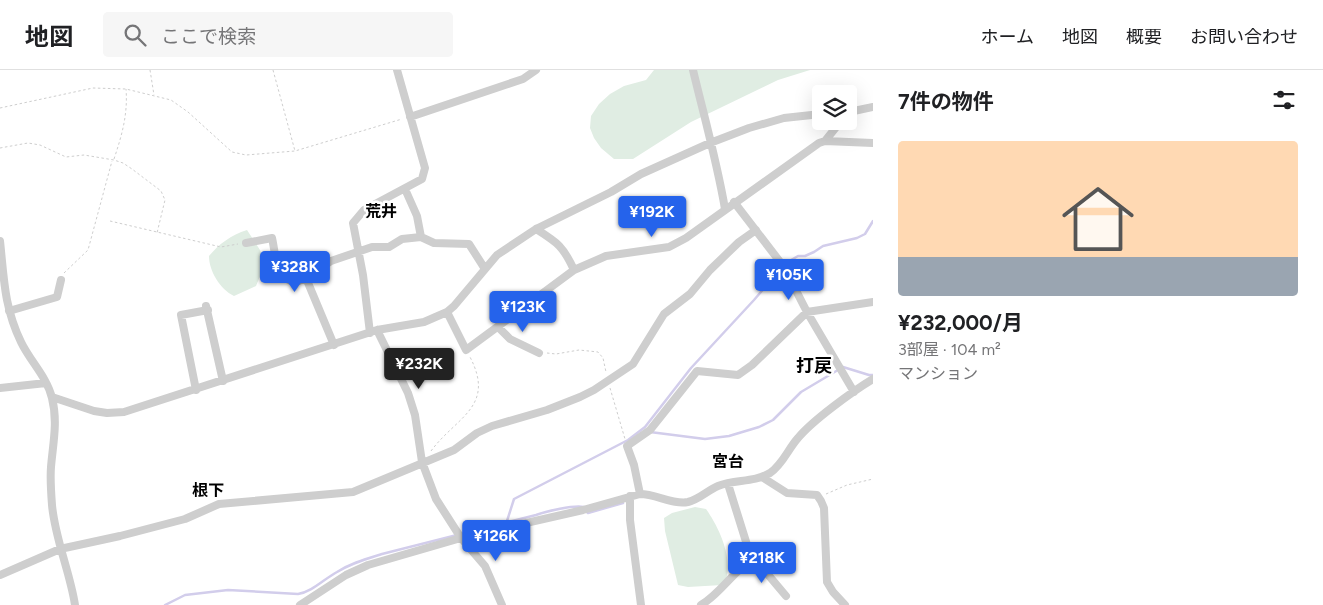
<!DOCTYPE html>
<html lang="ja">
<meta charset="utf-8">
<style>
:root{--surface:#fff;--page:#f6f6f6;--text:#202124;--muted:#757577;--line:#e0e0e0;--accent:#2563eb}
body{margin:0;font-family:Figtree,"Noto Sans JP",sans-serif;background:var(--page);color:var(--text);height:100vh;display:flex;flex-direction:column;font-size:19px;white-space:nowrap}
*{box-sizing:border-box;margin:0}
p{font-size:16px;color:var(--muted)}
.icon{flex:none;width:28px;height:28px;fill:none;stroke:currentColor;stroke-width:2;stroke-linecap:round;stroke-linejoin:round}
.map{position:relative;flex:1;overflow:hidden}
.details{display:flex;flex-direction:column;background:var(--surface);width:450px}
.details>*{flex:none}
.controls{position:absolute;left:812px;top:15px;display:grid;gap:10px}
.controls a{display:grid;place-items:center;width:45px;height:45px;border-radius:5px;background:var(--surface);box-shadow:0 5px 20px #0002;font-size:25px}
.price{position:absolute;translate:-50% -42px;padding:0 11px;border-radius:5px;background:var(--accent);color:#fff;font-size:16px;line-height:32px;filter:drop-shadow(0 1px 2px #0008)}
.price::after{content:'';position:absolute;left:50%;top:30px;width:15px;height:11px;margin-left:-8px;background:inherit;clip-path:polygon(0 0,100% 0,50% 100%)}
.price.selected{background:#222;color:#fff}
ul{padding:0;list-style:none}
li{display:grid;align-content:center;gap:10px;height:265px;padding:0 25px}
li span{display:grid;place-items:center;height:155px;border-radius:5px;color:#555}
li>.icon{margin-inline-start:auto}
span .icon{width:90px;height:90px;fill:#fffc;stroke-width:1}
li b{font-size:21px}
h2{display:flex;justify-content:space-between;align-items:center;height:60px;padding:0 25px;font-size:21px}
header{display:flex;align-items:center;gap:30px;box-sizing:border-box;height:70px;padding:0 25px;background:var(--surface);border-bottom:1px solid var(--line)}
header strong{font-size:24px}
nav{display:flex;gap:28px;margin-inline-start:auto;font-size:18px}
.search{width:350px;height:45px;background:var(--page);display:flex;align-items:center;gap:12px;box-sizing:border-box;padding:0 18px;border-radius:5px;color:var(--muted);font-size:19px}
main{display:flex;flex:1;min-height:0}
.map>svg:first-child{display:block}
.green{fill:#e0ede3}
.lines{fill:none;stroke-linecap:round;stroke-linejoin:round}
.stream{stroke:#d2cdeb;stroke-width:2.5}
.path{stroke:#cecece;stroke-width:1;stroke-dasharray:2.5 2.5;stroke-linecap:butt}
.minor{stroke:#cecece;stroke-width:8}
.labels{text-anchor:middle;stroke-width:5;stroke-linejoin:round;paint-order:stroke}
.neighbourhood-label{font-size:16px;font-weight:bold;fill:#000;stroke:#fff}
.quarter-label{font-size:18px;font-weight:bold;fill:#000;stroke:#fff}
</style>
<header>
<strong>地図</strong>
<div class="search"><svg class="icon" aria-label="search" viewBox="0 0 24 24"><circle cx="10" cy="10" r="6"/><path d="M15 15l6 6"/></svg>ここで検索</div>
<nav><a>ホーム</a><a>地図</a><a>概要</a><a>お問い合わせ</a></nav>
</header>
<main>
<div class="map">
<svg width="873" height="535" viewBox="0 0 873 535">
<rect width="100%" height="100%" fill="#fff"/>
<path class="green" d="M654 0H810L778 10 691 52 633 89H614L601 78 594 68 590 58 591 46 599 34 610 24 624 16 646 10Z
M247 160 260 180 265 194 256 216 234 226C220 219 209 201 209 186 219 174 231 165 247 160Z
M695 437 706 439C718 456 731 483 727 505 727 508 724 512 722 515L688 517 678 515 665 461 664 448 672 443Z"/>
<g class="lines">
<path class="stream" d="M650 362 705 369 729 366 759 357 773 350 801 322 843 297 869 305H873
M587 442 588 443 623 433
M507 451 514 429 628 370 645 357 691 298 754 230 786 193 798 186H805L814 182 823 176 857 168 865 164 873 151
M165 535 185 525 228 520 298 524C312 522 324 509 337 502 351 493 366 489 382 484L536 445C547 441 573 435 584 437"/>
<path class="path" d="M150 0 154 25
M273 0 295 81
M0 38 93 18 126 19 171 30 188 42 232 82 246 85 295 81 402 49
M0 78 28 73 40 75 66 87 84 85 114 90 123 93 132 99 161 121 165 130 157 163
M114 89C122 65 128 44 126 19
M110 151 221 177 238 174
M64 203 88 180 112 91
M547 283 556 284 579 280 598 282 603 288 606 302
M610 318 625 369
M431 381C456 347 496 337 470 287
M826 424 847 415 873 409"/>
<path class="minor" d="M693 0C704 46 717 92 725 139
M849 42 873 37
M410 47 523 9 536 0
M825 71 873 73
M405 119 417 146 421 167 434 173 469 174 485 199
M734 132 784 197 807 242 854 322
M536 159C558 173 563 176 574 200
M0 171C4 208 4 237 21 272 30 291 47 307 52 328 58 352 53 373 51 397 50 409 51 422 52 435 55 469 70 502 75 535
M246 173 272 168C276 185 275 210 296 212L306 208 331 191 372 177H389L402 169 421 167
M306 208 334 275
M206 236 223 311
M9 241 57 227 61 210
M447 242 466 280 574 200 606 186 669 177 686 168 819 73 825 71 841 51
M498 257 510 269 539 283
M377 260 408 323 415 345 422 392 436 429 461 468 485 496 502 535
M370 263 363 205 353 153 364 140 422 109 425 98 397 0
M0 318 46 313
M196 320 181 245 208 240
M52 327 94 341 107 343 124 342 377 260 424 252 447 242 454 236 497 185 536 159 611 122 641 104 710 73 749 58 784 48 821 44
M762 407 787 423 817 425 821 431 824 438 827 512 833 522 845 535
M640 424 634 395 627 376 650 360 697 301 738 305 752 295 807 242 873 232
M630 426V450L641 535
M754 488 786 526
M0 505 60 479 120 466 185 449 219 434 353 422 454 380 477 363 492 356 547 340 580 327 594 320 633 294 664 244 690 224 710 200 739 172 756 160
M300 535 346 505 368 495 461 468 583 440 640 424C656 424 673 435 688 432 700 429 708 420 718 416 736 409 753 413 770 403 783 394 788 379 798 368 813 350 853 321 873 309
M701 535C721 523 733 501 754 488L748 478 728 414"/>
</g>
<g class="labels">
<g class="neighbourhood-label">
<text x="381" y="147">荒井</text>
<text x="728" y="397">宮台</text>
<text x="208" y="426">根下</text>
</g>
<g class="quarter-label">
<text x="814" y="302">打戻</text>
</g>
</g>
</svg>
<div class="controls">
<a><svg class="icon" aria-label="layers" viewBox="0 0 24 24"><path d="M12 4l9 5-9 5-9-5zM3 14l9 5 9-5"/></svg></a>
</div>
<b class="price" style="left:652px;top:168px">¥192K</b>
<b class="price" style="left:295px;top:223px">¥328K</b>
<b class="price" style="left:789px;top:231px">¥105K</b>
<b class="price" style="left:523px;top:263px">¥123K</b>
<b class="price selected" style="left:419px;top:320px">¥232K</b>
<b class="price" style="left:496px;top:492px">¥126K</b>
<b class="price" style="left:762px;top:514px">¥218K</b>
</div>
<section class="details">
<h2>7件の物件<svg class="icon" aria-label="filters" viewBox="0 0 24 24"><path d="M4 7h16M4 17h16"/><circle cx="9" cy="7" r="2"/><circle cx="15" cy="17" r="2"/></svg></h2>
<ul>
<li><span style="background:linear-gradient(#ffd9b3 75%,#9aa5b1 0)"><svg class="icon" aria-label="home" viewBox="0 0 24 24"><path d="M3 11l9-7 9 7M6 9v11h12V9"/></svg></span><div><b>¥232,000/月</b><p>3部屋 · 104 m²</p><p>マンション</p></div></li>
</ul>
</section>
</main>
